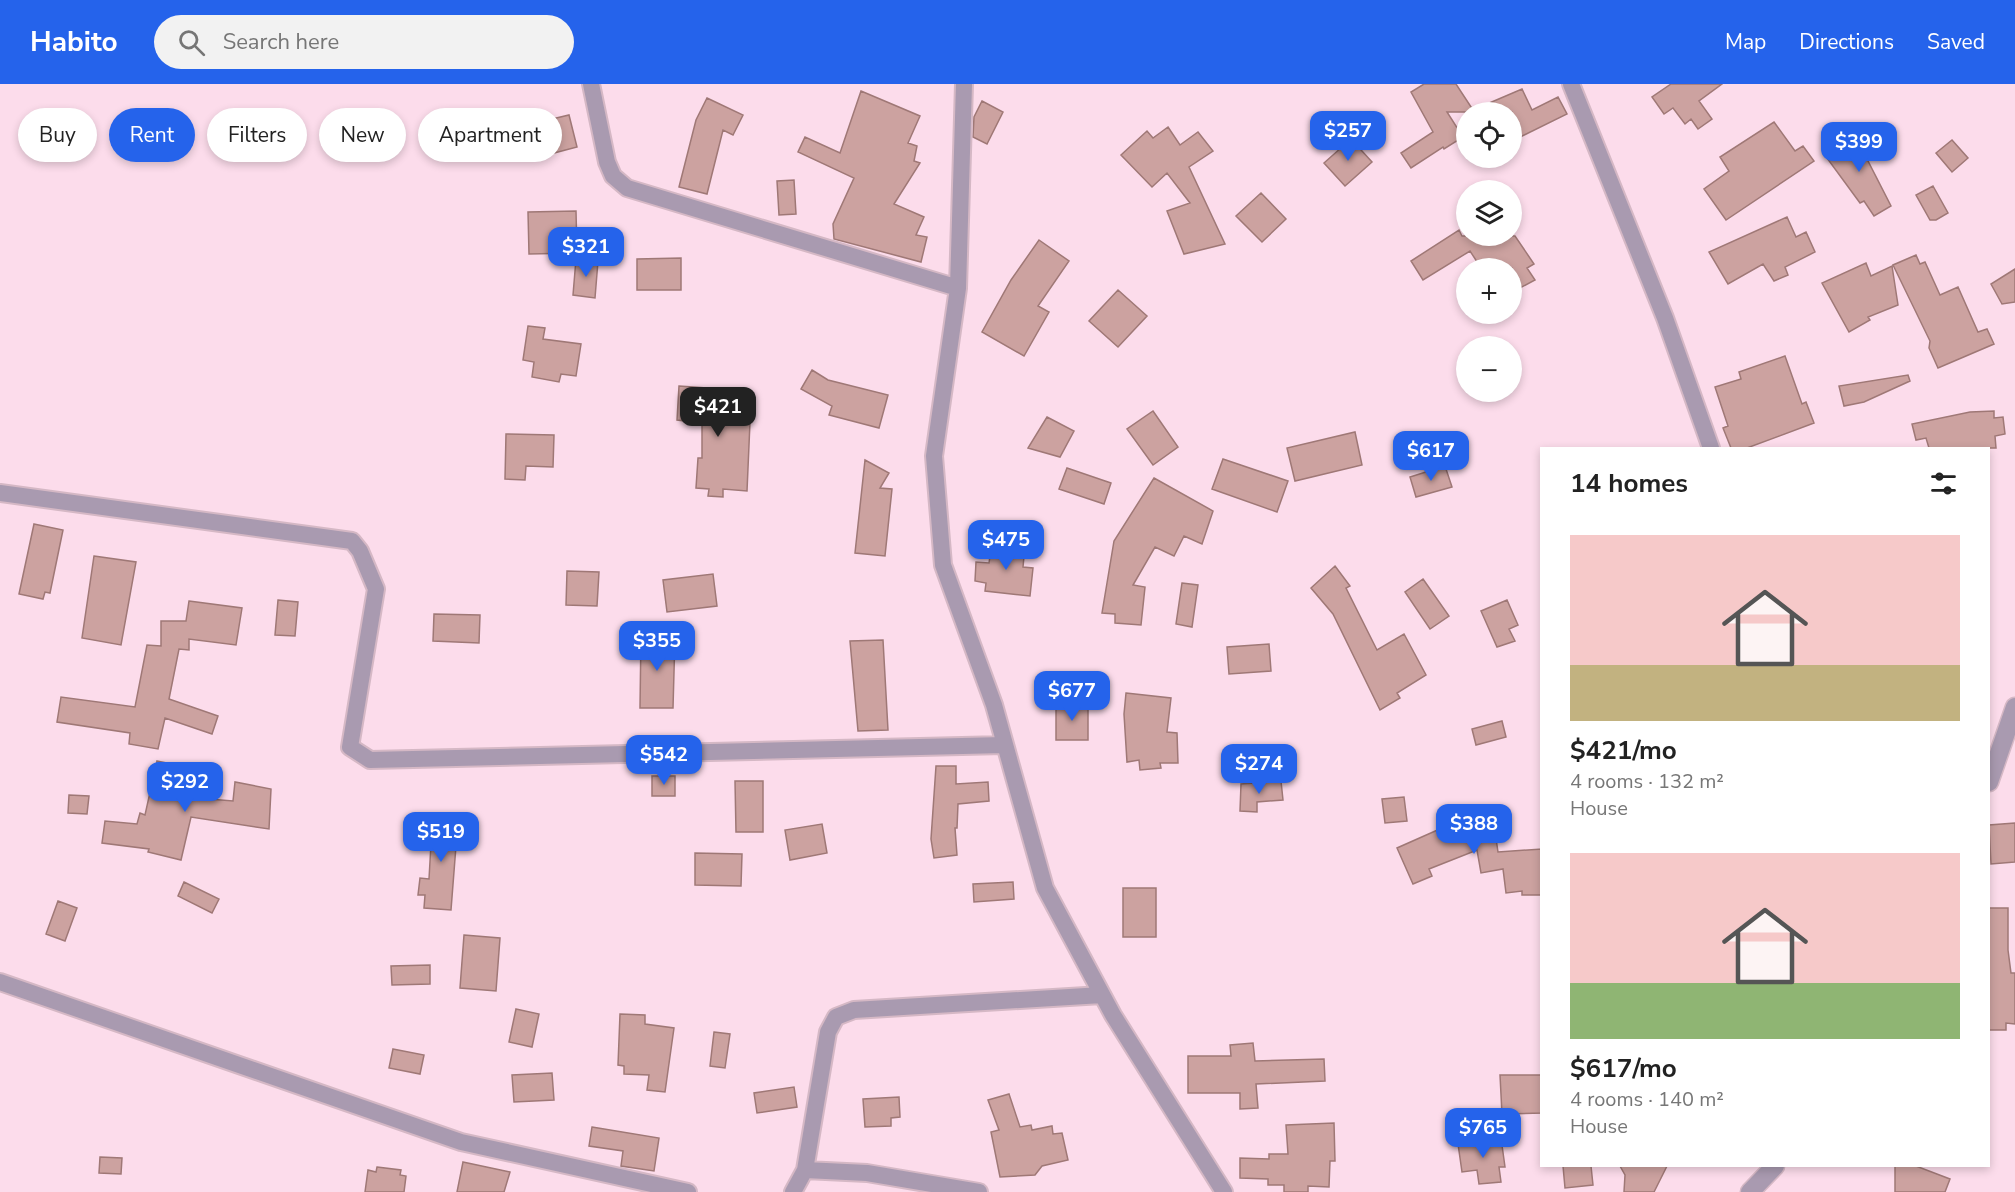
<!DOCTYPE html>
<meta charset="utf-8">
<style>
:root{--surface:#fff;--page:#f2f2f2;--text:#222;--muted:#767676;--accent:#2563eb}
body{margin:0;font-family:"Nunito Sans",sans-serif;background:var(--page);color:var(--text);height:100vh;display:flex;flex-direction:column;font-size:22px;white-space:nowrap}
*{box-sizing:border-box;margin:0}
p{font-size:20px;color:var(--muted)}
.icon{flex:none;width:33px;height:33px;fill:none;stroke:currentColor;stroke-width:2;stroke-linecap:round;stroke-linejoin:round}
.map{position:relative;flex:1;overflow:hidden}
.drawer{position:absolute;left:1540px;top:363px;width:450px;height:720px;display:flex;flex-direction:column;background:var(--surface);border-radius:0px;box-shadow:0 3px 9px #0003}
.drawer>*{flex:none}
.top-card{position:absolute;left:18px;top:24px;width:570px;height:54px;display:flex;gap:12px}
.tools{position:absolute;left:1456px;top:18px;display:grid;gap:12px}
.tools a{display:grid;place-items:center;width:66px;height:66px;border-radius:50%;background:var(--surface);box-shadow:0 3px 9px #0003;font-size:30px}
.price{position:absolute;translate:-50% -51px;padding:0 14px;border-radius:12px;background:var(--accent);color:#fff;font-size:20px;line-height:39px;filter:drop-shadow(0 2px 3px #0008)}
.price::after{content:'';position:absolute;left:50%;top:36px;width:18px;height:14px;margin-left:-9px;background:inherit;clip-path:polygon(0 0,100% 0,50% 100%)}
.price.current{background:#222;color:#fff}
ul{padding:0;list-style:none}
li{display:grid;align-content:center;gap:12px;height:318px;padding:0 30px}
li span{display:grid;place-items:center;height:186px;border-radius:0px;color:#555}
li>.icon{margin-inline-start:auto}
span .icon{width:108px;height:108px;fill:#fffc;stroke-width:1}
li b{font-size:26px}
h2{display:flex;justify-content:space-between;align-items:center;height:72px;padding:0 30px;font-size:26px}
.pill{padding:0 21px;border-radius:27px;background:var(--surface);box-shadow:0 3px 9px #0003;font-size:21px;line-height:54px}
.pill.current{background:var(--accent);color:#fff}
header{display:flex;align-items:center;gap:36px;box-sizing:border-box;height:84px;padding:0 30px;background:var(--accent);color:#fff}
header strong{font-size:28px}
nav{display:flex;gap:33px;margin-inline-start:auto;font-size:21px}
.search{width:420px;height:54px;background:var(--page);display:flex;align-items:center;gap:15px;box-sizing:border-box;padding:0 21px;border-radius:33px;color:var(--muted);font-size:22px}
.map>svg:first-child{display:block}
.building{fill:#cca2a0;stroke:#9f7876;stroke-width:1.5}
.lines{fill:none;stroke-linecap:round;stroke-linejoin:round}
.minor-casing{stroke:#d5b8c5;stroke-width:20}
.tertiary-casing{stroke:#d5b8c5;stroke-width:21}
.minor{stroke:#a99ab0;stroke-width:16}
.tertiary{stroke:#a99ab0;stroke-width:18}
</style>
<header>
<strong>Habito</strong>
<div class="search"><svg class="icon" aria-label="search" viewBox="0 0 24 24"><circle cx="10" cy="10" r="6"/><path d="M15 15l6 6"/></svg>Search here</div>
<nav><a>Map</a><a>Directions</a><a>Saved</a></nav>
</header>
<div class="map">
<svg width="2015" height="1108" viewBox="0 0 2015 1108">
<rect width="100%" height="100%" fill="#fcdceb"/>
<path class="building" d="M1424 0H1456L1473 26 1522 5 1532 26 1558 13 1567 30 1512 57V28H1447L1463 53 1444 65 1443 63 1411 84 1401 69 1433 48 1411 8Z
M1671 0H1722L1699 17 1712 35 1698 45 1691 35 1685 40 1673 24 1664 30 1652 13Z
M861 7 920 32 908 59 917 62 914 77 920 79 894 120 924 133 916 151 927 153 921 178 834 155 833 140 854 94 798 68 805 53 840 69Z
M707 14 743 31 733 51 723 46 707 110 679 103 696 36Z
M982 17 1003 28 987 60 973 53 974 33Z
M569 31 577 63 539 73 531 40Z
M1774 38 1795 67 1803 62 1814 77 1726 136 1704 105 1729 87 1720 73Z
M1168 43 1180 61 1198 48 1213 67 1189 83 1225 160 1184 170 1167 127 1190 119 1167 89 1152 103 1121 71 1147 47 1153 54Z
M1851 51 1856 57 1862 52 1874 69 1866 73 1891 122 1874 132 1864 117 1860 119 1824 70Z
M1351 55 1372 78 1345 102 1324 79Z
M1952 56 1968 74 1952 88 1936 69Z
M794 96 796 130 779 131 777 97Z
M1933 102 1948 129 1936 136H1930L1916 111Z
M1261 109 1286 135 1262 158 1236 132Z
M576 127 577 169 529 170 528 128Z
M1787 133 1796 153 1806 148 1815 168 1785 183 1788 191 1774 197 1763 180 1728 200 1709 168Z
M1459 146 1462 152H1515L1534 180 1527 184 1535 196 1518 205 1512 195V184H1481L1470 167 1423 196 1411 177Z
M1039 156 1069 177 1038 222 1049 228 1024 272 982 248 1011 196Z
M1916 171 1920 180 1925 178 1940 211 1958 203 1978 248 1987 245 1994 260 1938 284 1929 264 1930 257 1893 181Z
M681 174V206H637V175Z
M576 175 598 177 595 214 573 211Z
M1866 179 1871 192 1892 182 1898 221 1868 233 1870 236 1849 248 1822 199Z
M2015 185V218L2002 220 1991 200Z
M1118 206 1147 232 1118 263 1089 237Z
M528 242 545 244 543 255 581 260 576 292 561 290 559 298 532 293 534 278 523 276Z
M1785 272 1802 320 1806 318 1814 339 1747 364H1731L1723 344 1728 342 1715 303 1741 295 1739 288Z
M812 286 828 296 888 311 879 344 829 331 832 322 801 305Z
M1908 291 1910 297 1864 318 1844 322 1839 302Z
M679 302 721 305 740 310 738 317 744 320 739 337 750 338 747 407 723 405V413L708 412 709 405 696 404 698 374H702V339L677 336Z
M1153 327 1178 363 1153 381 1127 345Z
M1994 327V334L2003 333 2005 350 1995 352 1996 364H1929L1926 354 1916 356 1912 340 1970 328Z
M1047 333 1074 347 1060 373 1028 364Z
M1355 348 1362 381 1295 397 1287 364Z
M506 350 554 351 553 383 526 382 525 396 505 395Z
M1223 375 1288 397 1277 428 1212 405Z
M865 376 889 389 880 404 892 405 885 472 855 469Z
M1445 382 1452 403 1416 413 1410 393Z
M1067 384 1111 399 1104 420 1059 405Z
M1154 394 1213 427 1202 460 1184 452 1174 472 1155 463 1133 501 1145 503 1141 541 1115 539V530L1102 529 1114 457Z
M34 440 63 446 50 509 45 508 43 515 19 510Z
M992 458 1025 462 1023 483 1033 484 1030 512 985 507 986 499 975 497 976 478 989 479Z
M94 472 136 478 121 561 82 554Z
M1335 482 1350 502 1346 504 1377 566 1404 550 1426 591 1397 609 1400 614 1380 626 1333 530 1311 504Z
M567 487 599 488 597 522 566 521Z
M713 490 717 522 667 528 663 496Z
M1423 495 1449 532 1430 545 1405 508Z
M1182 499 1198 501 1192 543 1176 540Z
M278 516 298 518 295 552 275 551Z
M1507 516 1518 541 1509 545 1515 557 1497 563 1481 527Z
M189 517 242 524 236 561 189 555V566L179 565 169 615 218 632 212 650 165 634 158 665 129 660 130 649 57 638 61 613 135 623 147 561 161 562V537H186Z
M434 530 480 531 479 559 433 557Z
M641 551 675 552 673 624H640Z
M883 556 888 646 858 647 850 557Z
M1269 560 1271 587 1229 590 1227 563Z
M1126 609 1171 614 1167 648 1177 649 1178 679H1160L1161 684 1140 686 1139 676 1127 678 1124 630Z
M1056 621H1088V656H1056Z
M1502 637 1506 653 1476 661 1472 645Z
M157 677 191 684 185 713 233 717 235 698 271 705 269 745 191 733 181 776 148 768 149 765 102 759 105 737 137 740 140 729 145 731Z
M936 682H956V700L988 698 989 717 958 720 957 744H955L957 771 934 774 931 755Z
M652 692H675V712H652Z
M735 697H763V748H736Z
M1281 697 1283 716 1257 718V728L1240 727 1241 700Z
M69 711 89 712 87 730 68 729Z
M1404 713 1407 737 1385 739 1382 715Z
M1493 734 1498 768 1542 765V811H1522V807L1506 809 1503 785 1481 789 1477 766 1429 785 1432 792 1413 800 1397 764 1451 740Z
M427 735 463 739 461 763 456 762 451 826 424 824 425 811H418L420 794 429 795 431 760 424 759Z
M2015 739V778L1991 780 1989 741Z
M822 740 827 769 790 776 785 746Z
M695 769 742 770 741 802 695 801Z
M184 798 219 815 212 829 178 812Z
M1013 798 1014 815 974 818 973 800Z
M1123 804H1156V853H1123Z
M58 817 77 824 65 857 46 850Z
M1989 824H2008V866L2011 889H2015V940L2006 939V946H1989Z
M464 851 500 854 496 907 460 904Z
M430 881V900L392 901 391 882Z
M516 925 539 930 532 963 509 958Z
M620 930 645 931V940L674 944 665 1008 647 1006 649 991 624 990V982L618 981Z
M714 948 730 950 725 984 710 982Z
M1253 959 1255 977 1324 975 1325 997 1256 1000 1258 1024 1240 1025V1009H1188V972H1231L1230 961Z
M393 965 424 971 420 990 389 984Z
M552 989 554 1016 514 1018 512 991Z
M1500 991H1542V1029L1502 1030Z
M794 1003 797 1023 757 1029 754 1009Z
M1009 1010 1020 1043 1031 1041 1032 1046 1052 1042 1053 1050 1062 1049 1068 1076 1042 1082 1035 1091 1000 1093 991 1048 999 1046 988 1016Z
M899 1013 900 1033 891 1034V1042L865 1043 863 1015Z
M1334 1039 1335 1077H1330L1329 1103 1308 1102V1108H1284V1101H1268V1095L1240 1094V1074L1269 1075V1070H1288L1286 1041Z
M592 1043 659 1054 654 1087 621 1082 623 1067 589 1062Z
M1501 1054 1505 1083H1499L1501 1098 1479 1100 1477 1086 1462 1088 1458 1060Z
M100 1073 122 1074 121 1090 99 1089Z
M463 1078 510 1088 504 1108H457Z
M1563 1082H1591L1593 1101 1565 1104Z
M1620 1082H1667L1654 1108H1624L1625 1091Z
M1895 1082H1916L1950 1095 1945 1108H1895Z
M377 1083 401 1086 400 1091 406 1092 404 1108H365L368 1086 376 1088Z"/>
<g class="lines">
<defs>
<path id="minor" d="M591 0 607 78 613 92 627 104 958 204
M964 0 958 204 934 372 943 481 994 621 1045 804 1113 931 1224 1108
M1571 0 1665 234 1711 364
M0 409 352 457 360 467 376 505 350 663 370 676 1004 661
M0 898 461 1058 688 1108
M805 1086 828 948 836 933 854 926 1102 911
M793 1108 805 1086 867 1089 979 1108"/>
<path id="tertiary" d="M1989 698 2015 623
M1750 1108 1775 1082"/>
</defs>
<use href="#minor" class="minor-casing"/>
<use href="#tertiary" class="tertiary-casing"/>
<use href="#minor" class="minor"/>
<use href="#tertiary" class="tertiary"/>
</g>
</svg>
<div class="tools">
<a><svg class="icon" aria-label="locate" viewBox="0 0 24 24"><circle cx="12" cy="12" r="6"/><path d="M12 2v4M12 18v4M2 12h4M18 12h4"/></svg></a>
<a><svg class="icon" aria-label="layers" viewBox="0 0 24 24"><path d="M12 4l9 5-9 5-9-5zM3 14l9 5 9-5"/></svg></a>
<a>+</a>
<a>−</a>
</div>
<b class="price" style="left:1348px;top:78px">$257</b>
<b class="price" style="left:1859px;top:89px">$399</b>
<b class="price" style="left:586px;top:194px">$321</b>
<b class="price current" style="left:718px;top:354px">$421</b>
<b class="price" style="left:1431px;top:398px">$617</b>
<b class="price" style="left:1006px;top:487px">$475</b>
<b class="price" style="left:657px;top:588px">$355</b>
<b class="price" style="left:1072px;top:638px">$677</b>
<b class="price" style="left:664px;top:702px">$542</b>
<b class="price" style="left:1259px;top:711px">$274</b>
<b class="price" style="left:185px;top:729px">$292</b>
<b class="price" style="left:1474px;top:771px">$388</b>
<b class="price" style="left:441px;top:779px">$519</b>
<b class="price" style="left:1483px;top:1075px">$765</b>
<div class="top-card">
<a class="pill">Buy</a>
<a class="pill current">Rent</a>
<a class="pill">Filters</a>
<a class="pill">New</a>
<a class="pill">Apartment</a>
</div>
<section class="drawer">
<h2>14 homes<svg class="icon" aria-label="filters" viewBox="0 0 24 24"><path d="M4 7h16M4 17h16"/><circle cx="9" cy="7" r="2"/><circle cx="15" cy="17" r="2"/></svg></h2>
<ul>
<li><span style="background:linear-gradient(#f6c9c9 70%,#c2b280 0)"><svg class="icon" aria-label="home" viewBox="0 0 24 24"><path d="M3 11l9-7 9 7M6 9v11h12V9"/></svg></span><div><b>$421/mo</b><p>4 rooms · 132 m²</p><p>House</p></div></li>
<li><span style="background:linear-gradient(#f6c9c9 70%,#8fb573 0)"><svg class="icon" aria-label="home" viewBox="0 0 24 24"><path d="M3 11l9-7 9 7M6 9v11h12V9"/></svg></span><div><b>$617/mo</b><p>4 rooms · 140 m²</p><p>House</p></div></li>
</ul>
</section>
</div>
